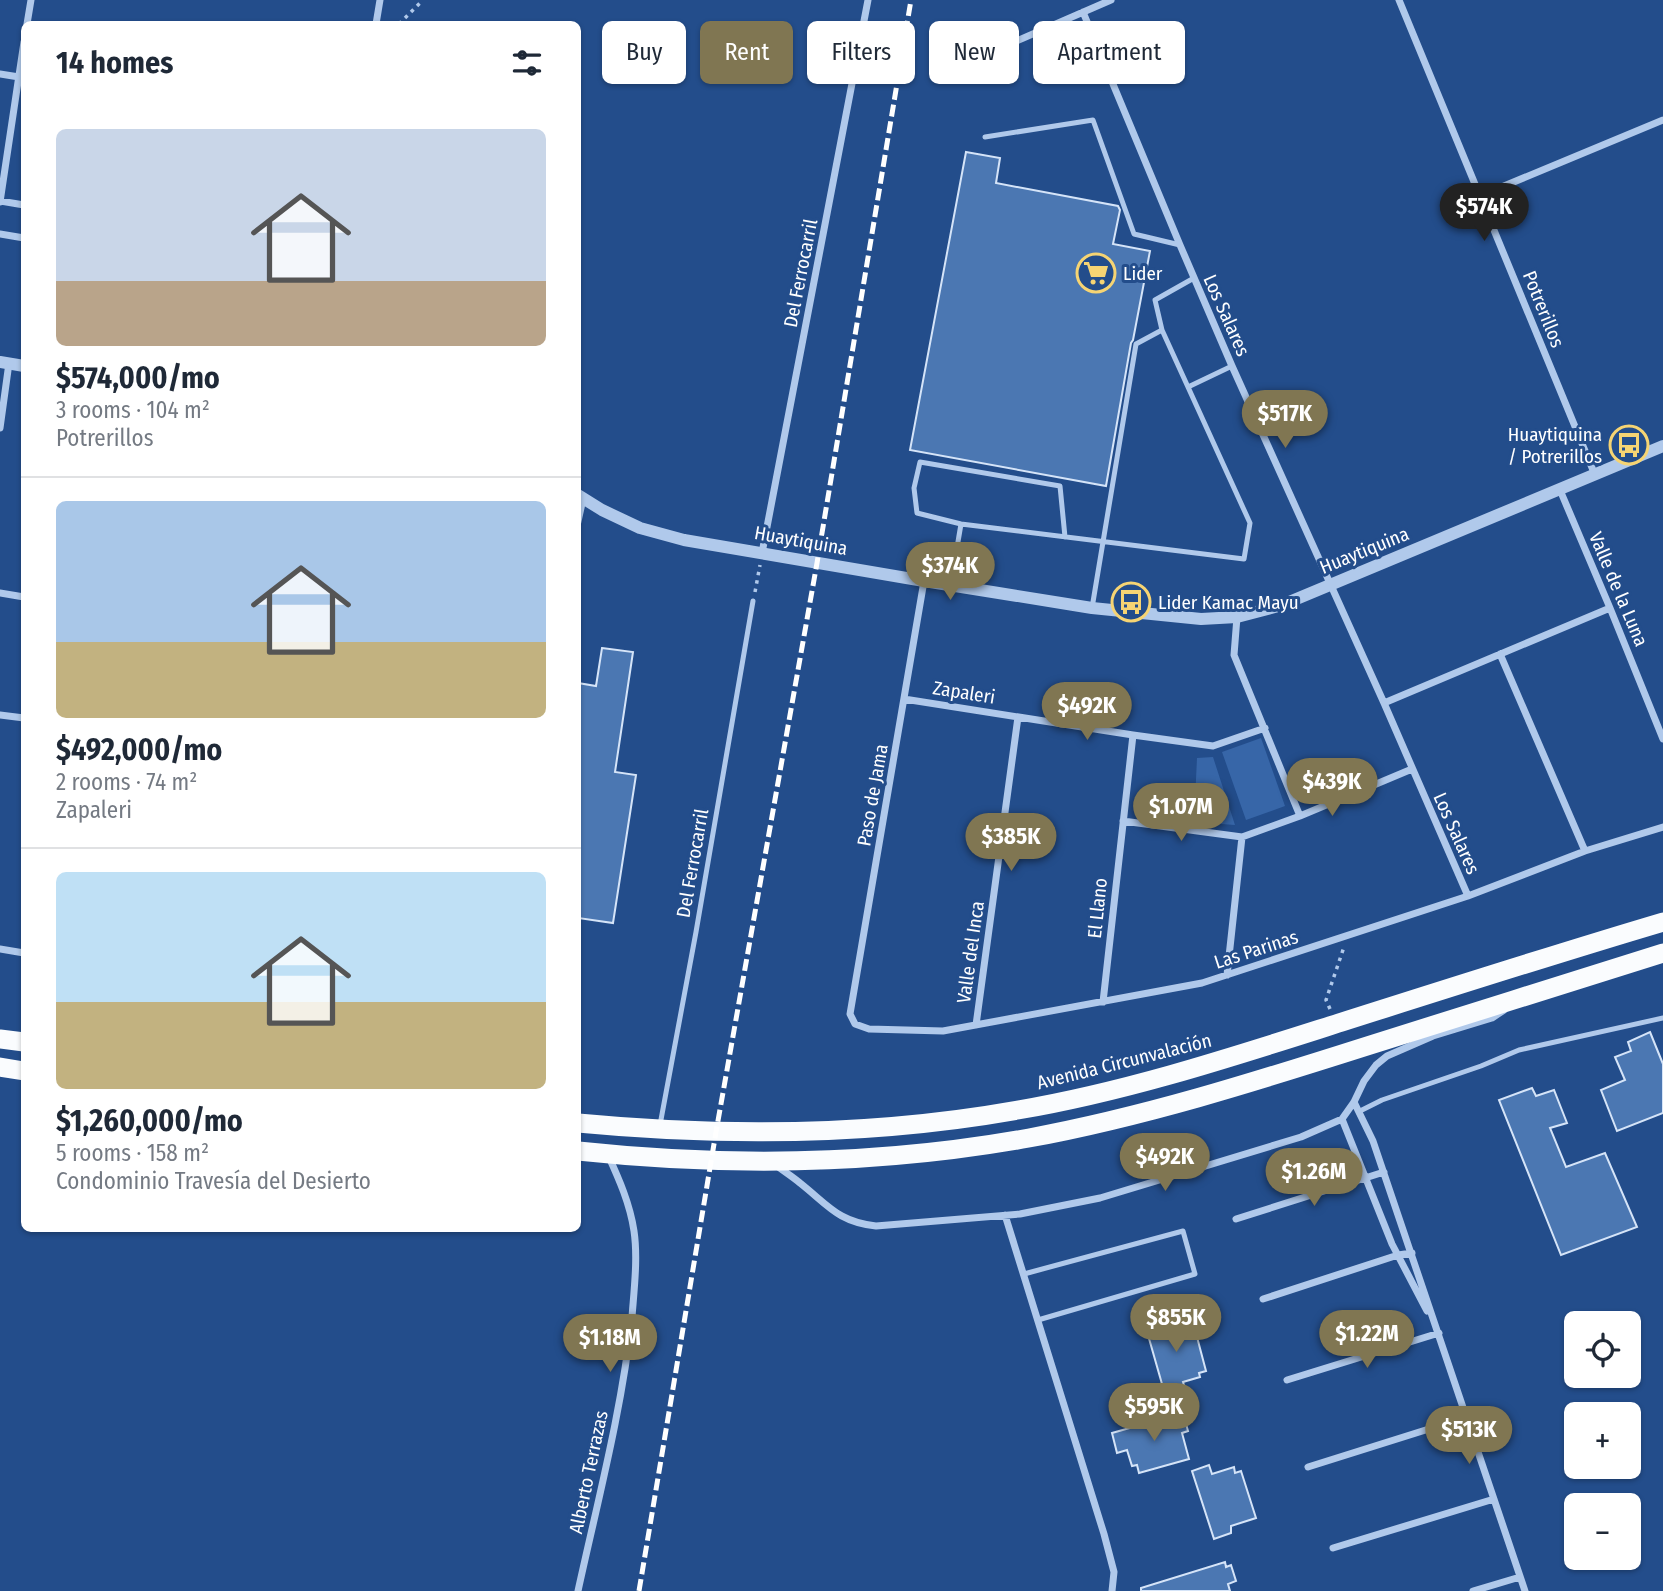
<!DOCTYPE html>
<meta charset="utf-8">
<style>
:root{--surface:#fff;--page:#f2f2f3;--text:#1f2937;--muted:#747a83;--line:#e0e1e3;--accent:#807652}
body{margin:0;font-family:"Fira Sans Condensed",sans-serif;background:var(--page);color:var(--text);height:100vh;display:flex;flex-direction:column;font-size:26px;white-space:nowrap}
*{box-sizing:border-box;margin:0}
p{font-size:23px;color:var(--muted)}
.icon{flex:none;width:38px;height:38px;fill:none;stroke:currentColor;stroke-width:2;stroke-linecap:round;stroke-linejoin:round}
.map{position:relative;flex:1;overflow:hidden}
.panel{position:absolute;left:21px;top:21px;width:560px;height:1211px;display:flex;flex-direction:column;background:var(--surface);border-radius:10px;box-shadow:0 2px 5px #0004}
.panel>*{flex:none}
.top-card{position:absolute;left:602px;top:21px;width:665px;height:63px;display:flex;gap:14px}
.fabs{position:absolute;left:1564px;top:1311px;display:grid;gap:14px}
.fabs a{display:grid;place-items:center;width:77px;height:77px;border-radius:10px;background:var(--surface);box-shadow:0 2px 5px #0004;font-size:35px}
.price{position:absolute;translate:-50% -60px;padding:0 16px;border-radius:24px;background:var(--accent);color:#fff;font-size:23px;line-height:46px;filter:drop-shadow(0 2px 4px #0008)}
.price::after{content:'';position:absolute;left:50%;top:42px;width:21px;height:16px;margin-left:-10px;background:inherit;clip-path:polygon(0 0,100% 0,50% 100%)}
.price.current{background:#222;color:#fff}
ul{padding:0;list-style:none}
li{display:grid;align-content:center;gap:14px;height:371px;padding:0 35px}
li+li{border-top:2px solid var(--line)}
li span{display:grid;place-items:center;height:217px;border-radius:10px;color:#555}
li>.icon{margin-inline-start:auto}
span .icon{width:126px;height:126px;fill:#fffc;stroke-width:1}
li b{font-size:30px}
h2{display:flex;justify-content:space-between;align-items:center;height:84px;padding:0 35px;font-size:30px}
.chip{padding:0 24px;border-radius:10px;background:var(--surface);box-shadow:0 2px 5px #0004;font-size:24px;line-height:63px}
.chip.current{background:var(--accent);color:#fff}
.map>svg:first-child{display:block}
.green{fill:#3766a8}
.building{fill:#4b77b2;stroke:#d5e4f8;stroke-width:2}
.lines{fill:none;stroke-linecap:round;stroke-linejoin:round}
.path{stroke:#b0c9eb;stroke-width:3.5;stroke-dasharray:3.5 5;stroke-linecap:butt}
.service{stroke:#b0c9eb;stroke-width:5}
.minor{stroke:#b0c9eb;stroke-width:7}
.tertiary{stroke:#b0c9eb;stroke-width:12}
.trunk{stroke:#fafcfe;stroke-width:19}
.rail{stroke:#fff;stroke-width:5;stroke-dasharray:12 5;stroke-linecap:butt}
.labels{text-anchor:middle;stroke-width:6;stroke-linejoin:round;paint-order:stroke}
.street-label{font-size:19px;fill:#fff;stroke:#234d8b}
.poi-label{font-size:19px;fill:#fff;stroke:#234d8b;text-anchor:start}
</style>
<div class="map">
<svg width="1663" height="1591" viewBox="0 0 1663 1591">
<rect width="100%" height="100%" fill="#234d8b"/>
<path class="green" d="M1261 738 1285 806 1246 820 1222 752Z
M1213 757 1235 825 1194 822 1197 758Z"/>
<path class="building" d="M966 152 1000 158 996 183 1118 206 1120 210 1113 244 1150 251 1133 340 1131 343 1106 486 910 450Z
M602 648 633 652 615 772 636 775 613 923 578 918V683L596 686Z
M1650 1032 1663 1064V1113L1617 1131 1601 1090 1625 1080 1615 1057 1631 1051 1628 1042Z
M1532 1088 1536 1096 1554 1090 1567 1123 1550 1128 1566 1167 1605 1153 1637 1227 1561 1255 1499 1100Z
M1164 1317 1167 1327 1187 1321 1188 1326 1195 1324 1199 1337H1197L1206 1371 1199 1373 1200 1377 1183 1382 1186 1392 1166 1398 1146 1328 1150 1327 1149 1322Z
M1183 1413 1188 1431 1182 1433 1189 1459 1139 1473 1137 1465 1132 1466 1127 1450 1117 1453 1112 1433Z
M1209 1465 1212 1474 1234 1467 1235 1473 1241 1471 1256 1518 1231 1526V1533L1214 1539 1192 1471Z
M1225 1562 1226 1567 1231 1565 1236 1581 1228 1584 1230 1591H1141V1588Z"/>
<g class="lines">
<path class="path" d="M399 24 423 0
M755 592 760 565
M1330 1009 1326 1000 1344 947"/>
<path class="service" d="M985 137 1093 120 1134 234 1180 245
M1188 387 1232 366
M578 526 584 499
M1065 537 1060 486 920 462 914 488 917 513 961 524 1244 559 1250 523 1162 330 1155 300 1194 278
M951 583 961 524
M1092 608 1136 344 1162 330
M1360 1111 1382 1100 1481 1066 1519 1050 1663 1018
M660 1125 696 932 753 601
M1024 1274 1183 1231 1195 1274 1038 1320"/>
<path class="minor" d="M1399 0 1595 475
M1083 12 1180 245 1232 366 1384 703 1468 896
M27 24 31 0
M376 24 380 0
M966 63 1111 0
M0 74 19 77
M1480 196 1663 120
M0 201 24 205
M0 202 24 42
M0 234 24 238
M0 428 9 363
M1560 490 1610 608 1663 739
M762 553 868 0
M924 581 850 1014 855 1024 869 1029 943 1031 1202 983 1468 896 1585 851 1663 827
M0 593 24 597
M1237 617 1234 655 1300 816
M1500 654 1585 851
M904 699 1133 735 1213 746 1265 728
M1384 703 1610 608
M0 715 24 718
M1123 821 1242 837 1300 816 1412 769
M0 949 24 953
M1227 975 1242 837
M1103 1002 1133 735
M976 1025 1018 717
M1354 1102 1373 1141 1525 1591
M1342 1119 1392 1244 1427 1311
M777 1166C785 1172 793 1177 800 1183 828 1205 838 1222 876 1226L1020 1214 1100 1198 1301 1137 1342 1119 1354 1102 1364 1081 1376 1065 1387 1056 1433 1036 1492 1018 1504 1010
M1005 1215 1104 1534 1114 1572 1112 1591
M1236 1219 1384 1172
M1263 1299 1398 1255 1412 1253
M1287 1380 1439 1333
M1308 1467 1467 1417
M1333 1548 1494 1499
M578 1591C598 1500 622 1409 632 1317 634 1290 638 1258 634 1231 630 1204 619 1179 608 1155
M1473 1591 1520 1577"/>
<path class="tertiary" d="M0 362 24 366
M578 495 602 510 640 528 684 540 924 581 1092 608 1201 619 1237 617 1282 605 1663 446"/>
<path class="trunk" d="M0 1039 24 1042
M0 1067 24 1071
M578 1123C725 1137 872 1136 1018 1110 1129 1091 1235 1056 1342 1022 1449 988 1555 954 1663 922
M578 1151C728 1167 880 1165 1029 1138 1143 1117 1254 1082 1364 1047 1464 1016 1563 984 1663 953"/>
<path class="rail" d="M639 1591 716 1132 817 563 911 0"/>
</g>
<defs>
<symbol id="supermarket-ring" viewBox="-11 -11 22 22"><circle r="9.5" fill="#234d8b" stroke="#f6d473" stroke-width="1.5"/><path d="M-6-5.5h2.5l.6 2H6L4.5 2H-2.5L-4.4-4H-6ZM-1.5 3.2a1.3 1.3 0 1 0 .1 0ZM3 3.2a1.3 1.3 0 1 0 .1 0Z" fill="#f6d473"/></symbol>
<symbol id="bus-ring" viewBox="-11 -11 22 22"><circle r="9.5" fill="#234d8b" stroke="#f6d473" stroke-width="1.5"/><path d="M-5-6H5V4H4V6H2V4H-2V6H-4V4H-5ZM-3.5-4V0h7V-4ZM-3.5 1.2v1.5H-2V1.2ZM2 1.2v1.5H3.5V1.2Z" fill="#f6d473"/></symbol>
</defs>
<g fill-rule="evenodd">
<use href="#supermarket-ring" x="1074" y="251" width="44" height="44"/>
<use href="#bus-ring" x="1607" y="423" width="44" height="44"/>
<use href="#bus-ring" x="1109" y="580" width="44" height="44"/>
</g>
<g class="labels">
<g class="street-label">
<text transform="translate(800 273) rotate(-79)" y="7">Del Ferrocarril</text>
<text transform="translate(1544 309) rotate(68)" y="7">Potrerillos</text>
<text transform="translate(1227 315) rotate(66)" y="7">Los Salares</text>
<text transform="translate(801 540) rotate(10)" y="7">Huaytiquina</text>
<text transform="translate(1364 550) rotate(-22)" y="7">Huaytiquina</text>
<text transform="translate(1619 589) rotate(67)" y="7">Valle de la Luna</text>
<text transform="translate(964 692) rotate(9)" y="7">Zapaleri</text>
<text transform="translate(872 795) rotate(-80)" y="7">Paso de Jama</text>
<text transform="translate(1457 833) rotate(66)" y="7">Los Salares</text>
<text transform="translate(692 863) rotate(-80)" y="7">Del Ferrocarril</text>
<text transform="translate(1097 908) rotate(-84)" y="7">El Llano</text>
<text transform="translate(1256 949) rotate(-18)" y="7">Las Parinas</text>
<text transform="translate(970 952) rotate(-82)" y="7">Valle del Inca</text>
<text transform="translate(1124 1061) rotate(-14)" y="7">Avenida Circunvalación</text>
<text transform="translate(588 1472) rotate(-78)" y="7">Alberto Terrazas</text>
</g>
<g class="poi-label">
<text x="1123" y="280">Lider</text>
<text x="1602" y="441" text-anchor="end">Huaytiquina<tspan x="1602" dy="22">/ Potrerillos</tspan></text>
<text x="1158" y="609">Lider Kamac Mayu</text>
</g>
</g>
</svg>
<div class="fabs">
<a><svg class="icon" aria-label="locate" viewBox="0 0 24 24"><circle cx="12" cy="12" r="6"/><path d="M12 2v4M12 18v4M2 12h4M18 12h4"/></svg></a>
<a>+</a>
<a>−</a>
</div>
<b class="price current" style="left:1484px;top:243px">$574K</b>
<b class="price" style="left:1285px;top:450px">$517K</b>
<b class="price" style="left:950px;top:602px">$374K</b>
<b class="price" style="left:1087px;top:742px">$492K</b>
<b class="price" style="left:1332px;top:818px">$439K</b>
<b class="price" style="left:1181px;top:843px">$1.07M</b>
<b class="price" style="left:1011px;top:873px">$385K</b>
<b class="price" style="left:1165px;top:1193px">$492K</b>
<b class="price" style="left:1314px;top:1208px">$1.26M</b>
<b class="price" style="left:1176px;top:1354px">$855K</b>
<b class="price" style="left:1367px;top:1370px">$1.22M</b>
<b class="price" style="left:610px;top:1374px">$1.18M</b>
<b class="price" style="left:1154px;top:1443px">$595K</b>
<b class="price" style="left:1469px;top:1466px">$513K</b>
<div class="top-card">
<a class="chip">Buy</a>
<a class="chip current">Rent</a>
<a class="chip">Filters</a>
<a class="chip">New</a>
<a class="chip">Apartment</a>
</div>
<section class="panel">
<h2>14 homes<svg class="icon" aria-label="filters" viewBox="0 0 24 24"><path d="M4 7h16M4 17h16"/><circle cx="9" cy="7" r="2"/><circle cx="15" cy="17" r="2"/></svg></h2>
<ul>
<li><span style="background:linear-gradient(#c9d6e8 70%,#b9a48a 0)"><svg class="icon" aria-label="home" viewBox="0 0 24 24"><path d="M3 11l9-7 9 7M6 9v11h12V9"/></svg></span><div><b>$574,000/mo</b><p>3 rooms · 104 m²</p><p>Potrerillos</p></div></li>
<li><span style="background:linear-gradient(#a9c7e8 65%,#c2b280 0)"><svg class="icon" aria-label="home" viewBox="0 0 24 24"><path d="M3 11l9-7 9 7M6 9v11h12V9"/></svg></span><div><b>$492,000/mo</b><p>2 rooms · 74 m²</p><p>Zapaleri</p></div></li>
<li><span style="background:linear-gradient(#bfe0f5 60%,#c2b280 0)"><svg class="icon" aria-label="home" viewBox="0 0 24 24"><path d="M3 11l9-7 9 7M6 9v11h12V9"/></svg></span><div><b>$1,260,000/mo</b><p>5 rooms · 158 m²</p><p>Condominio Travesía del Desierto</p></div></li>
</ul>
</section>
</div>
